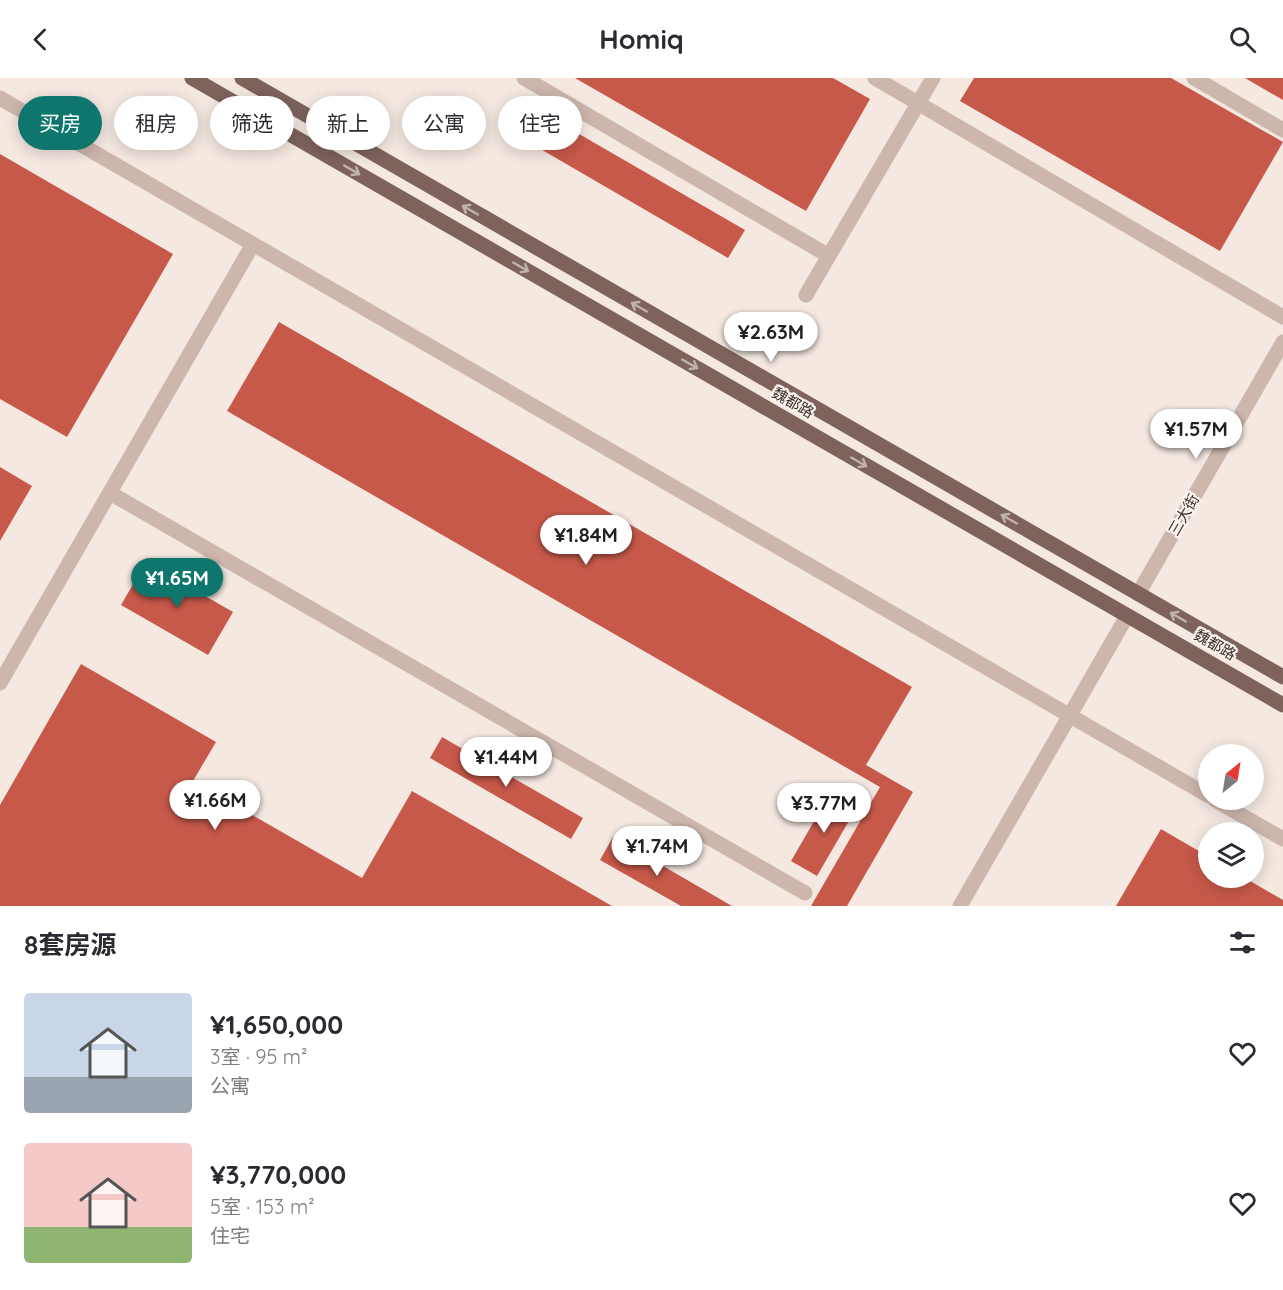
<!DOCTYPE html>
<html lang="zh">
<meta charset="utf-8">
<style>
:root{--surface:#fff;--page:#f7f7f7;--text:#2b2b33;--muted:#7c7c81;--accent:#0f766e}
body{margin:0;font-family:Quicksand,"Noto Sans SC",sans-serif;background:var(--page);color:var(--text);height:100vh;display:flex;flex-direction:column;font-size:22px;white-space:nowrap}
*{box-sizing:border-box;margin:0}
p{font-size:20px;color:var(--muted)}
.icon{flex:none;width:33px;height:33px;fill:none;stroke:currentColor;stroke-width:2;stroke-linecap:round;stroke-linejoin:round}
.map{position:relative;height:828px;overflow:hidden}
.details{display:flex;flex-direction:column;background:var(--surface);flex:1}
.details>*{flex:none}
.top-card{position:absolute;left:18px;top:18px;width:600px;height:54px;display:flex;gap:12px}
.needle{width:39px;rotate:30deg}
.tools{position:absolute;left:1198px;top:666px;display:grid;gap:12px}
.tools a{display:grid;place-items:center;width:66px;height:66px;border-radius:50%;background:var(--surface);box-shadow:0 3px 15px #0003;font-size:30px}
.price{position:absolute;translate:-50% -51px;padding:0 14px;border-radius:21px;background:#fff;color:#222;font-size:20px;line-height:39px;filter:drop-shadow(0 2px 3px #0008)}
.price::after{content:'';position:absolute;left:50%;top:36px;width:18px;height:14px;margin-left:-9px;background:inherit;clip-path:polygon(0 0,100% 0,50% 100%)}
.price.selected{background:var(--accent);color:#fff}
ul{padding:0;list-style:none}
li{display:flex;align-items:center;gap:18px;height:150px;padding:0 24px}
li span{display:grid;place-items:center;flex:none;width:168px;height:120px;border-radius:6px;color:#555}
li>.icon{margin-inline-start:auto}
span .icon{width:72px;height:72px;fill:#fffc;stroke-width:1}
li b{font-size:26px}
h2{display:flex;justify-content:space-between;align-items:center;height:72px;padding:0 24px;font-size:26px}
.pill{padding:0 21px;border-radius:27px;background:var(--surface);box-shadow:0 3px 15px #0003;font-size:21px;line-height:54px}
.pill.selected{background:var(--accent);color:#fff}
header{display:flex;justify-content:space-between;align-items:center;height:78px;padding:0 24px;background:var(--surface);font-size:27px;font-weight:700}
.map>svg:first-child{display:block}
.building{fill:#c7594b}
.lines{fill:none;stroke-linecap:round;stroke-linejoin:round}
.minor{stroke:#cdb6ac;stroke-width:15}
.major{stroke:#7d635c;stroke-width:15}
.oneway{stroke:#c2b2ac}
.labels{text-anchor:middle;stroke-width:4.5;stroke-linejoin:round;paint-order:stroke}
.street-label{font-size:15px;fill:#3b2e2b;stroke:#fbf3ee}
</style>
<header><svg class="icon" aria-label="back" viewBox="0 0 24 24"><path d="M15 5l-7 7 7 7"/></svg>Homiq<svg class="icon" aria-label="search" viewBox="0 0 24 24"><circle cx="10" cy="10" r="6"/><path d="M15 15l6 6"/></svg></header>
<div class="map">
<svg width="1283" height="828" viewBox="0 0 1283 828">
<rect width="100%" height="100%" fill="#f4e8e1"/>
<path class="building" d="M575 0H833L870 21 806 133Z
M974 0H1171L1283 64 1220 173 960 23Z
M1245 0H1283V22Z
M529 27 745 152 728 180 513 55Z
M0 76 173 176 67 359 0 321Z
M279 244 912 609 866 687 913 714 847 828H811L880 709 227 333Z
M0 389 32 408 0 463Z
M146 484 233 534 208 577 121 527Z
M81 586 216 664 193 703 362 800 412 713 612 828H0V727Z
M442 659 583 740 571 761 430 680Z
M831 714 857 729 817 798 791 783Z
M1161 751 1209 779V800H1245L1283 822V828H1116Z
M613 759 732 828H681L600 782Z"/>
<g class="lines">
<path class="minor" d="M524 0 829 178
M875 0 1283 239
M1194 0 1283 52
M0 20 1209 718
M806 217 933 0
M110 415 805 815
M1138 516 1283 264
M0 605 253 166
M1215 722 1283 761
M960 828 1127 538"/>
<path class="major" d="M192 0 1283 627
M242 0 1283 599"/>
</g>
<defs><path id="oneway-shaft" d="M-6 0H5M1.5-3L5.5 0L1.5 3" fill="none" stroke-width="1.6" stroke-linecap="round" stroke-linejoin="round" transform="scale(1.5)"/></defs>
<g class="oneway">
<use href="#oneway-shaft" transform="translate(352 92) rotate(30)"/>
<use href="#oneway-shaft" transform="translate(470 132) rotate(-150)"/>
<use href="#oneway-shaft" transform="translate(521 189) rotate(30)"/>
<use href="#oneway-shaft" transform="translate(639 229) rotate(-150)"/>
<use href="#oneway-shaft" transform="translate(690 286) rotate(30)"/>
<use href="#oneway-shaft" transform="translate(859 384) rotate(30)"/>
<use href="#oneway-shaft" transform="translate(1009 441) rotate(-150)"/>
<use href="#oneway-shaft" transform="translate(1178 539) rotate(-150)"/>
</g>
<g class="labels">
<g class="street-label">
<text transform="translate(793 325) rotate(30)" y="5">魏都路</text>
<text transform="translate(1184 437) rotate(-60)" y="5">三大街</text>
<text transform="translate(1215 567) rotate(30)" y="5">魏都路</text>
</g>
</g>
</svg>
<div class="tools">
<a><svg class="needle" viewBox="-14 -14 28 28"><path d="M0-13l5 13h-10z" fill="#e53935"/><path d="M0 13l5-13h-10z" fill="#7c7c81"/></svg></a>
<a><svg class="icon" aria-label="layers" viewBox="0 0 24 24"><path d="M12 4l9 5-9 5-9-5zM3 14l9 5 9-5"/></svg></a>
</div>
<b class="price" style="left:771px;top:285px">¥2.63M</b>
<b class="price" style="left:1196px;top:382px">¥1.57M</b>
<b class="price" style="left:586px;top:488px">¥1.84M</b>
<b class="price selected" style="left:177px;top:531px">¥1.65M</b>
<b class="price" style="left:506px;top:710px">¥1.44M</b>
<b class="price" style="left:215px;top:753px">¥1.66M</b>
<b class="price" style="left:824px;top:756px">¥3.77M</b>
<b class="price" style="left:657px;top:799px">¥1.74M</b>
<div class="top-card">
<a class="pill selected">买房</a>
<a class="pill">租房</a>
<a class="pill">筛选</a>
<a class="pill">新上</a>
<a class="pill">公寓</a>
<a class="pill">住宅</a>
</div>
</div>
<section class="details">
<h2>8套房源<svg class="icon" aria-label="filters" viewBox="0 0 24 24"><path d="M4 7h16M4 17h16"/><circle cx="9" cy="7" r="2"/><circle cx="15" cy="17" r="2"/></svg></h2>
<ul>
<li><span style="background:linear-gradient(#c9d6e8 70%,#9aa5b1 0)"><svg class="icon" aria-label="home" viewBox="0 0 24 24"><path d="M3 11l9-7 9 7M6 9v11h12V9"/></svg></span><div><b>¥1,650,000</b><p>3室 · 95 m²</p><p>公寓</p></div><svg class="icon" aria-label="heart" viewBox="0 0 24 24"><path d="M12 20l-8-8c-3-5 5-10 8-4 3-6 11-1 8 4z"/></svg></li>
<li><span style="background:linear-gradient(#f6c9c9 70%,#8fb573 0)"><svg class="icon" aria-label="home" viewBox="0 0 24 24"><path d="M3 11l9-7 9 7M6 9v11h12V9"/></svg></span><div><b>¥3,770,000</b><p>5室 · 153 m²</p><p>住宅</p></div><svg class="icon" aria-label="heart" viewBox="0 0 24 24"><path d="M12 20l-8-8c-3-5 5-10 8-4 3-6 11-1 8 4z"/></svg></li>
</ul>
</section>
